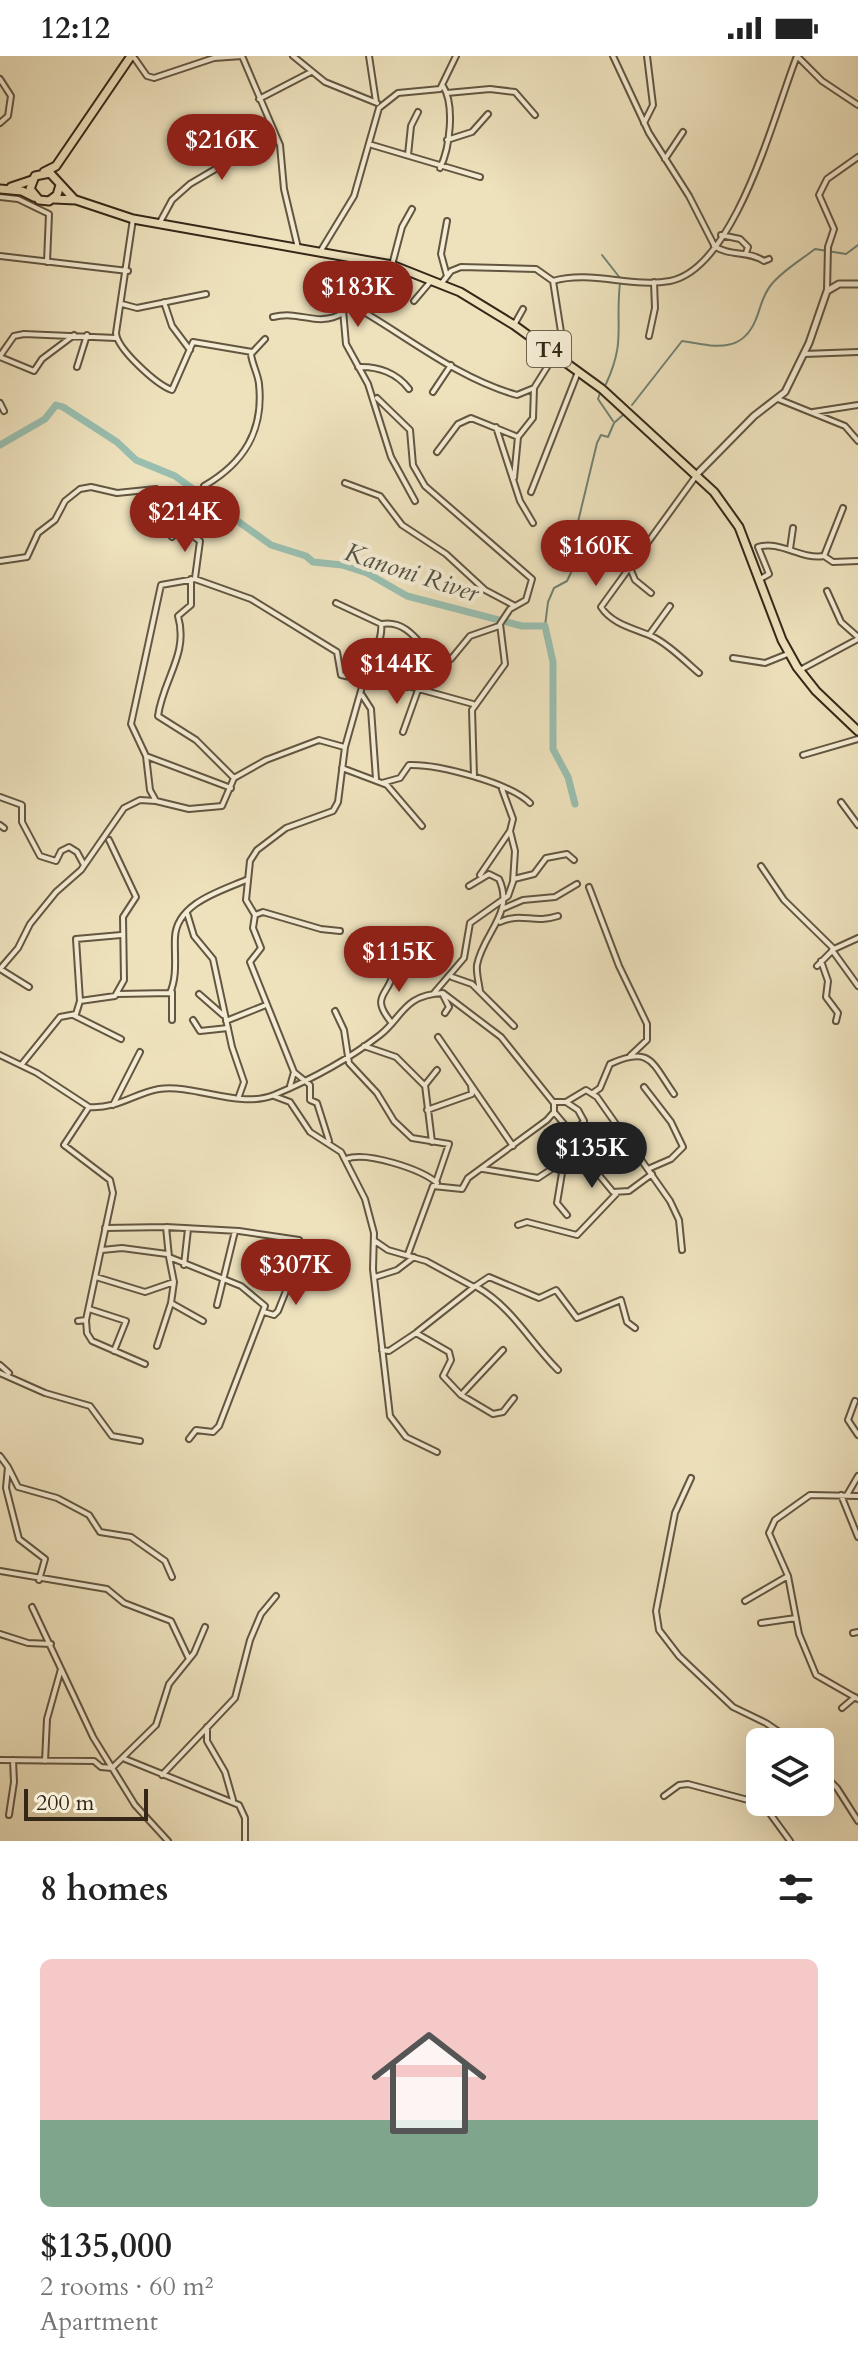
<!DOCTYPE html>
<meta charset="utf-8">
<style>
:root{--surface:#fff;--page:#f2f2f2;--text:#222;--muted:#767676;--line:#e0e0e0;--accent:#8f2418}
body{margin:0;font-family:Cardo,serif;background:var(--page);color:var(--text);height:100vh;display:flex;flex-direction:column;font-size:30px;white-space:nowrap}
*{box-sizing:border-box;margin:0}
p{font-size:26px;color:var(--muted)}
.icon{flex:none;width:44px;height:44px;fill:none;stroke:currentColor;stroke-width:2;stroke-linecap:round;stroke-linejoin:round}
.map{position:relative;height:1785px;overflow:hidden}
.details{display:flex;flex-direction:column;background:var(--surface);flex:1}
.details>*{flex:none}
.tools{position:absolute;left:746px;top:1672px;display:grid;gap:16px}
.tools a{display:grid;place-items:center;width:88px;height:88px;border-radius:12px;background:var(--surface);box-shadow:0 8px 32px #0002;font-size:40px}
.scale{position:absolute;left:24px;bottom:20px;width:124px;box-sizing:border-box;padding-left:8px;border:4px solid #352718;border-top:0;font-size:22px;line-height:28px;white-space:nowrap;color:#352718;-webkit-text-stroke:6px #f4ecd4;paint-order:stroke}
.price{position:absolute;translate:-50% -68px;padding:0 18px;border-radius:28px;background:var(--accent);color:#fff;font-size:26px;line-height:52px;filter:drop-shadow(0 2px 4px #0008)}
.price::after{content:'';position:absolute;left:50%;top:48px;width:24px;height:18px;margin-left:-12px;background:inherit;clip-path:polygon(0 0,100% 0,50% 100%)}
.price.on{background:#222;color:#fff}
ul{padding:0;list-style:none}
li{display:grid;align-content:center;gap:16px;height:424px;padding:0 40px}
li+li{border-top:2px solid var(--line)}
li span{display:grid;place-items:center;height:248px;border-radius:12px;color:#555}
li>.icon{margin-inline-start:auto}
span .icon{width:144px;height:144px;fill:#fffc;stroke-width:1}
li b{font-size:34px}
h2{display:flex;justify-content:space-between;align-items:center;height:96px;padding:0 40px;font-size:34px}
.status{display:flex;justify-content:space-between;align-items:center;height:56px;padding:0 40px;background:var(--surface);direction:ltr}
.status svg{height:22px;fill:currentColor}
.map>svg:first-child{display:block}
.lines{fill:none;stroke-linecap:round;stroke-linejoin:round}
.stream{stroke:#718273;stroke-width:2}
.river{stroke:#99beaf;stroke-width:7}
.minor-casing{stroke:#635641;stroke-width:8}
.tertiary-casing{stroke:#635641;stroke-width:9}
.primary-casing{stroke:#352718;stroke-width:11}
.trunk-casing{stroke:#352718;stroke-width:11}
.minor{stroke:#f4ecd4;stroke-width:4}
.tertiary{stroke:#f4ecd4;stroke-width:5}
.primary{stroke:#eee2bd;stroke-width:7}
.trunk{stroke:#eee2bd;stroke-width:7}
.labels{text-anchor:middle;stroke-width:8;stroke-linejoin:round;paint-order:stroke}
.shield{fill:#f4ecd4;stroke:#6e6250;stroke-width:2}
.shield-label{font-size:22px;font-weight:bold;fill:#352718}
.water-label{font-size:26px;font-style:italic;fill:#535445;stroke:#f4ecd4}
</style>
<div class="status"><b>12:12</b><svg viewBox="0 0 49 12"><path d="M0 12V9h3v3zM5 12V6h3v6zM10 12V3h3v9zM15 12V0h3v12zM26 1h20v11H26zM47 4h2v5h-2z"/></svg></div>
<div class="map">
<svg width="858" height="1785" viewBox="0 0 858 1785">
<rect width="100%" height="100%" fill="#eee2bd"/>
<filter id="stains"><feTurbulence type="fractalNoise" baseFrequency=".0025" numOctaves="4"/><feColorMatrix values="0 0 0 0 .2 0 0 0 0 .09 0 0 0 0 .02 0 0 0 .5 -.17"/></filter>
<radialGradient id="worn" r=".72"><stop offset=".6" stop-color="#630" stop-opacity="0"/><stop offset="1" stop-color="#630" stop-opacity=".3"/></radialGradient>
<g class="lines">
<path class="stream" d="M602 199 620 222
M606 328C626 285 615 271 620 227
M600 337 598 343 613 365
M632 349 682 285C712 290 742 299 756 263 761 251 762 240 771 229 782 215 801 204 815 193L846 198 858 189
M545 570 548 546 554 532 567 525 577 504 576 474 597 387 601 379 608 381 614 367 624 358"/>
<path class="river" d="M0 389 45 363 56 349 63 351 117 386 136 404 175 420 271 489 306 500 313 506 342 509 367 517 407 540 522 570H545L553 606V693L568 721 575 748"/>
<defs>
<path id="minor" d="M133 0 147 20 154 22 214 2 242 0 280 89 284 133 298 192
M293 0 325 26 377 47
M369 0 376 46
M613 0 649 77 689 140 714 189
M797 0 822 25 858 49
M0 23 11 40 8 60 0 67
M447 37 490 33 515 36 535 59
M259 43 311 16
M644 67 653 49 647 0
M447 84 472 76 488 58
M372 89 480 121
M408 99 411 70 418 56
M665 103 683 76
M440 112C450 92 455 49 443 30
M0 141 18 143 49 158 47 206
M133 163 116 277C117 293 157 329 172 334L193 286 252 296
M447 165 441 198 447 220
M159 168 172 144 190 128 275 78
M721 179 740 183 748 191 746 197
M714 190C731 201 747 194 764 205L769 203
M320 196 354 140 379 52 398 37 440 33 456 0
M0 200 128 215
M353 204 343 254 346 288 368 328 391 401 415 445
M392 209 402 171 412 153
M441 228 451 215 461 211 536 213 553 225
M827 234 828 191 834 173 819 139 827 123 858 101
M345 245C402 276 455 322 517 339L534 332
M414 245 431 225
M164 246 172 270 190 294
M122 248 137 252 206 238
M273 261C302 254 316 272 343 257
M514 269 523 253
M649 280 655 252 654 226
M550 293 561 276 553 225C591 214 631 232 670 225 736 212 775 55 797 0
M804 298 858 296
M0 300 14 280 24 278 116 282
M0 301 34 315 42 303 74 279
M77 311 87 279
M358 311C378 310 397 317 409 333
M433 336 451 309
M377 342 410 374 413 409 425 430 532 523 526 544 510 553 500 568 505 608 472 654 474 720
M778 343 845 370 858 385
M0 347 4 355
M813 356 858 349
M496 371 520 445 533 467
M437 396 458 368 471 362 518 381
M696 420 601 551C611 567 632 572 649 579 666 586 685 605 699 617
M514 422 518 381 533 362 534 332 554 300
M345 427 380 440 402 469 446 498 485 534 515 550
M204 430C244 407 264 375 259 328 258 318 252 308 251 298L265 283
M531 436 578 316
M180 471 200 485 195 522
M172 481 186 464 193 443
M790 493 793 472
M824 500 833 506 858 505
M0 505 27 501 38 477 55 464 65 445 80 433 91 431 117 437 156 433
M630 512 635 524 651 537
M191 523V549L178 560C189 598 163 623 158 660L196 684 234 722
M760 523 769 518 758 491C780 484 801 504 824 500L843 452
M827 535 841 566 858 581
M336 547 381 568C384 587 366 603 375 621
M382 568C409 564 420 590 438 606
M649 579 670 550
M733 602 765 607 790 597
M800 614 858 583
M364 624 375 621 473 648
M407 631 427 611 451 603 470 580 499 570
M362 639 371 653 376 723
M403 676 418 634
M803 699 858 683
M146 700 231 732
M342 712 387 729 422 770
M382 727 400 722 409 709C438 708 510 727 530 747
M502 733 513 763 510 775 515 795 513 826
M0 741 22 749V766L40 800 56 805 61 795 69 791 77 796 84 809
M156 745 189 753 222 750 234 722 266 704 319 684 344 691
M841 746 858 769
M0 769 4 772
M761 810 784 844 834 893
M480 819 510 775
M469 830 489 818 499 823C515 857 483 877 477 909 476 917 479 927 480 935
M589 831 619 910 647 968V984L630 1000
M502 853 523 844 555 841 577 828
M187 857 194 880 213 903 232 991 244 1026 239 1040
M255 859 263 856 321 873 340 875
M500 866C521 856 534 868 558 860
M832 894 858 930
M821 905 828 925 826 941 838 957 836 965
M817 910 834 893 858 882
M0 913 18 892 30 868 56 836 81 814 124 752 140 744 156 745 150 734 146 700 131 668 161 529 195 523 251 543 337 596 341 619 364 624 345 691 338 746 333 755 286 772 257 794 250 805 246 844 255 859 253 872 261 892 250 906 294 1016 290 1030
M0 913 29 931
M452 921 472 928 514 970
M172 936V964
M434 937 464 902 470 867 508 840 514 823 534 818 546 802 567 798 574 804
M118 938 170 937C178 919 174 899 175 881 177 847 221 835 246 824
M199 938 223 959
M443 939 449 951 445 957
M80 945 76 883 121 879
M335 955 344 974 349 1007 377 1037 394 1065 412 1082 449 1088 436 1126
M73 959 121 983
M193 964 200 975 228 972
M226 965 266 949
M391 966C370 940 388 940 393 918
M438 981 513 1090
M364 990 396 1001 424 1029
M0 999 37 1017 89 1051C118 1053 135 1037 159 1033 195 1028 239 1053 274 1039 310 1024 349 1003 380 979 403 961 403 939 443 937L501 981 553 1046H566L586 1034 597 1041 670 1145 679 1164 682 1194
M22 1008 60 961 76 958 80 945 115 940 124 924 123 861 136 841 109 784
M294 1016 310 1029V1044L317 1047 329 1085
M644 1031 671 1066 683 1091 671 1103 648 1113
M593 1037 600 1032 610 1008C651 989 652 1007 674 1038
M274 1040 290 1046 310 1076 341 1096 365 1143 374 1177 373 1213 390 1360 406 1381 437 1396
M566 1046 578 1054 584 1065 570 1081
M113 1049 140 996
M427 1054 472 1038 471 1029
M554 1056 565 1069 575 1090 613 1136 629 1135 652 1118
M432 1086 425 1029 437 1014
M346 1103C366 1095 421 1113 437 1127
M559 1109 562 1117 557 1147 567 1159
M483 1113 538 1122 579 1095
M518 1169 527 1166 577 1179 616 1138
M166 1171 239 1175 299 1184
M105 1172 166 1171 169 1201 241 1230 265 1250 219 1370 213 1376 196 1374 189 1383
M375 1185 388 1194 426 1205 474 1231 489 1221 539 1242 556 1234 577 1262 621 1244 627 1266 635 1272
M102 1194 122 1192 167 1198
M408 1198 433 1130 462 1133 468 1122 547 1064 554 1056V1047
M169 1201 174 1226 171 1247 203 1265
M184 1209 188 1173
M96 1221 145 1236 174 1226
M375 1221 397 1214 414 1201
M477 1231C513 1252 529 1285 558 1314
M217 1249 235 1175
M89 1253 126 1265 114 1295
M264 1256 274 1259 278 1255 300 1200
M86 1264 87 1277 92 1285 145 1308
M78 1265 86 1264 113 1137 110 1124 64 1089 89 1051
M417 1276 474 1231
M157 1290 171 1247
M382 1294 389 1295 416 1277 449 1296 451 1304 443 1320 461 1339 493 1358 503 1356 514 1342
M0 1309 9 1317
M0 1317 45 1337 90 1350 112 1380 140 1385
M461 1339 503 1294
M855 1345 848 1364 858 1379
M0 1400 8 1411 6 1432 19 1483 45 1503 39 1524
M8 1411 18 1431 57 1442 89 1459 100 1476 131 1481 165 1505 172 1521
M691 1422 675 1457 656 1555 659 1574 679 1600 733 1651 766 1667 794 1686
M841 1439 858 1481
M847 1439 858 1420
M858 1440 810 1439 775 1464 769 1477 788 1520 799 1578 816 1619 858 1643
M0 1515 107 1533 124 1547 171 1565 189 1603
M745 1545 788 1520
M32 1551 93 1681 135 1749 168 1785
M761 1567 796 1562
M853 1577 858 1576
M0 1578 28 1587 51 1588
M842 1652 855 1641
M207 1671V1685L225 1716 233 1744
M125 1703 239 1749 245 1762V1785
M0 1704 94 1705 101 1711 112 1712 156 1669 169 1628 194 1597 205 1571
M45 1705 47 1663 61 1613
M820 1715 837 1732 858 1765
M162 1719 235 1642 250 1584 261 1558 276 1540
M664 1740 679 1729 688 1728 763 1748 790 1785
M9 1759 14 1726 13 1704"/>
<path id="tertiary" d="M697 418 754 360 785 336 809 287 827 235 839 228H858"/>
<path id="primary" d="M11 131 32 124
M0 133 22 135 34 141"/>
<path id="trunk" d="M44 116 56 110 131 0
M60 129 57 139 49 145 39 144 30 133 35 120 50 117 74 143
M54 143 76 144 133 163 392 209 460 236 514 269 602 333 714 436 739 471 782 584 797 611 816 635 858 675"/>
</defs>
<use href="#minor" class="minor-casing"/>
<use href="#tertiary" class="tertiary-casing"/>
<use href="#primary" class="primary-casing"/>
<use href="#trunk" class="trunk-casing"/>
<use href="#minor" class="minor"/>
<use href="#tertiary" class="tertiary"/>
<use href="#primary" class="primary"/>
<use href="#trunk" class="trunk"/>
</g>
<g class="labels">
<rect class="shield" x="527" y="275" width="44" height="36" rx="6"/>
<g class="shield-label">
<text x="549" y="301">T4</text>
</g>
<g class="water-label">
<text transform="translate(412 516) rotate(18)" y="9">Kanoni River</text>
</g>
</g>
<rect width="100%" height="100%" filter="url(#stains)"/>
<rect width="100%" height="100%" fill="url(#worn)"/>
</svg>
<div class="tools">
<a><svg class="icon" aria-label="layers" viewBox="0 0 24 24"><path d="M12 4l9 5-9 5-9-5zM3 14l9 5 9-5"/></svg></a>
</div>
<div class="scale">200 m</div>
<b class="price" style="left:222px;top:126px">$216K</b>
<b class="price" style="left:358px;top:273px">$183K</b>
<b class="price" style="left:185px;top:498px">$214K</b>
<b class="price" style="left:596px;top:532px">$160K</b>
<b class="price" style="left:397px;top:650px">$144K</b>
<b class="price" style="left:399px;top:938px">$115K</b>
<b class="price on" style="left:592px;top:1134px">$135K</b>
<b class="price" style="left:296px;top:1251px">$307K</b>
</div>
<section class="details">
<h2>8 homes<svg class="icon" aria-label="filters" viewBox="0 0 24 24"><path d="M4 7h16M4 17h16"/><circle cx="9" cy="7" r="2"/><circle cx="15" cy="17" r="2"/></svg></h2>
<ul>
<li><span style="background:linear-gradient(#f6c9c9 65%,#7fa58c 0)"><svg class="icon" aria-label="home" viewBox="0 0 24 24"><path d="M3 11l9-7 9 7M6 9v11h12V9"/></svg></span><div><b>$135,000</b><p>2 rooms · 60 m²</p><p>Apartment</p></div></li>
</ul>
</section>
